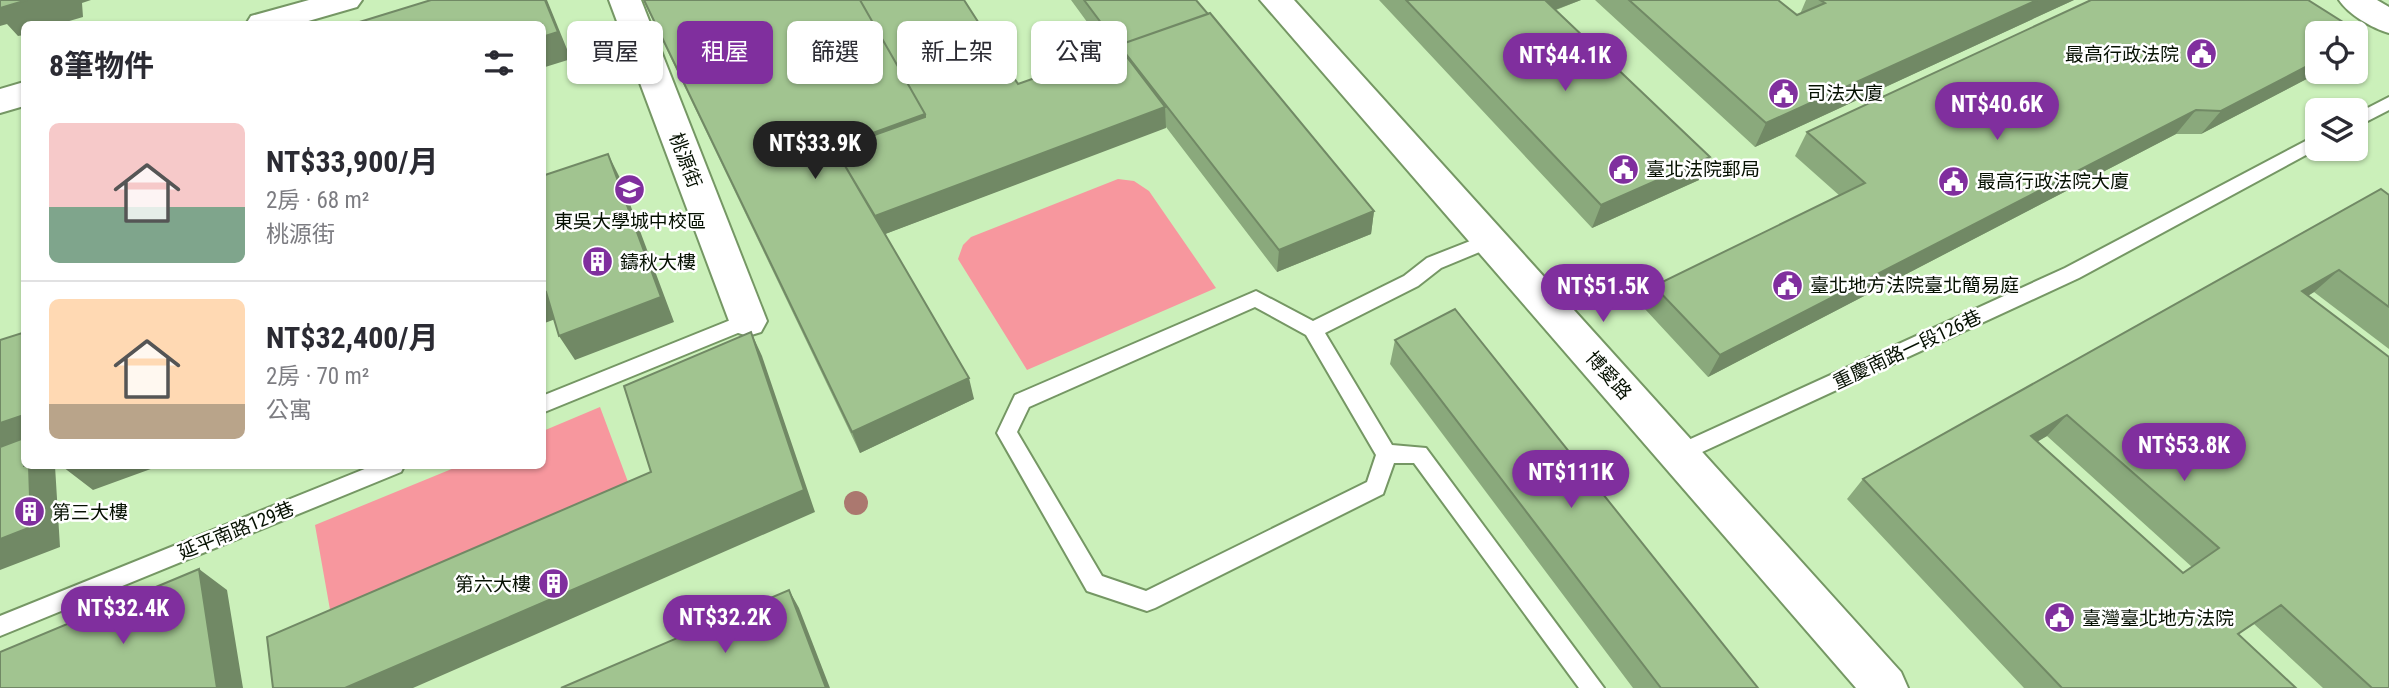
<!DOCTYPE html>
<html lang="zh-TW">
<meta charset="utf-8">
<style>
:root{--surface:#fff;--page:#f7f7f7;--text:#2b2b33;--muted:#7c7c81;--line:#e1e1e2;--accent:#802f9e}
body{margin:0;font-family:"Roboto Condensed","Noto Sans TC",sans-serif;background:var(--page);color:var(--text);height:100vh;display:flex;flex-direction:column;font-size:26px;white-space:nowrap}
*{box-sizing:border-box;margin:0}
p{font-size:23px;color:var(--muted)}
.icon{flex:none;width:38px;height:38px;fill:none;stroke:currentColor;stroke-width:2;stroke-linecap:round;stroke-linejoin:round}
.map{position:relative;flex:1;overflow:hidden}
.drawer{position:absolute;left:21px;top:21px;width:525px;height:448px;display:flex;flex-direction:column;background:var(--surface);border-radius:10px;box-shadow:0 2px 5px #0004}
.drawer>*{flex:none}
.banner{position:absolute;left:567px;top:21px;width:665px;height:63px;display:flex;gap:14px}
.controls{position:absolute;left:2305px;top:21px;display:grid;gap:14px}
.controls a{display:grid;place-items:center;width:63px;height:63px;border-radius:10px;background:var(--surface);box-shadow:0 2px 5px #0004;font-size:35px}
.price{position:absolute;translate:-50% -60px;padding:0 16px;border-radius:24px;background:var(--accent);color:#fff;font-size:23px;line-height:46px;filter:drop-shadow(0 2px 4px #0008)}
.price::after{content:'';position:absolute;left:50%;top:42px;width:21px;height:16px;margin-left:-10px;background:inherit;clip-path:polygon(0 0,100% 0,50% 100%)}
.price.current{background:#222;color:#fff}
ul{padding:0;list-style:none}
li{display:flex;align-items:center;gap:21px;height:175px;padding:0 28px}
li+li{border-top:2px solid var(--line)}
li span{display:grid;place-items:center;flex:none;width:196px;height:140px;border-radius:10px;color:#555}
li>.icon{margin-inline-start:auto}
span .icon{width:84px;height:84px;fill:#fffc;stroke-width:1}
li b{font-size:30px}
h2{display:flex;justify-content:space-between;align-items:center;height:84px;padding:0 28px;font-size:30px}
.pill{padding:0 24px;border-radius:10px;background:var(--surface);box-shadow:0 2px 5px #0004;font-size:24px;line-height:63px}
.pill.current{background:var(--accent);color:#fff}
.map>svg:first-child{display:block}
.green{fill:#f7979e}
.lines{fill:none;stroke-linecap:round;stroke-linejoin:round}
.lane-casing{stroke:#759764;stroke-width:4}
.street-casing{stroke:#759764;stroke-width:4}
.secondary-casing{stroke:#759764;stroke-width:4}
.lane{fill:#fff;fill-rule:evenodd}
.street{fill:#fff;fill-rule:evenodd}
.secondary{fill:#fff;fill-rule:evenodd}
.tree{fill:#ab786f}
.wall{fill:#8aa97c;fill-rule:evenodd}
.shaded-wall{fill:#718965}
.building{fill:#a1c490;stroke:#718965;stroke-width:2;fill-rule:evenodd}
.labels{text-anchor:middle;stroke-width:5;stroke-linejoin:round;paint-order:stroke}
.poi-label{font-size:19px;fill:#061102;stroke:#fff;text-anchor:start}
.street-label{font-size:19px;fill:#061102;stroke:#fff}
</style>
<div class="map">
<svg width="2389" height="688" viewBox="0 0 2389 688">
<rect width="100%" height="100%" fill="#cbf0ba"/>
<path class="green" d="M1118 179 1134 181 1149 191 1216 288 1027 370 958 259 963 245 971 237Z
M600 407 631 490 332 621 315 525 459 466H542L543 431Z"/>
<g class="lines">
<defs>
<path id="lane" d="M2389 97V110L2356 127V114Z
M2317 135V149L2079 278 1687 459 1680 462 1673 459 1670 453 1673 447 2065 268Z
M1488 234 1494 236 1497 241 1494 246 1441 268 1418 286 1325 333 1392 445 1426 448 1604 688H1579L1414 463H1394L1383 494 1155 608 1147 611 1087 591 997 433 1015 395 1256 291 1313 321 1404 276 1427 258ZM1255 307 1306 335 1376 455 1367 482 1146 591 1102 576 1017 432 1029 407Z
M748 313 755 316 758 321 755 326 542 413V396Z
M372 466H404L401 472 0 636V616Z"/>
<path id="street" d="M609 0H641L767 321 761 332 748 336 735 332 729 321Z"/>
<path id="secondary" d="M309 0H362L357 7 298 24H246L251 16Z
M1260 0H1294L1901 672 1908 688H1856Z
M2339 0H2377L2389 7V33C2372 28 2349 15 2339 0Z
M24 82V106L0 113V89Z"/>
</defs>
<use href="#lane" class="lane-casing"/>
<use href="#street" class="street-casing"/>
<use href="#secondary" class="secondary-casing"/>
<use href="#lane" class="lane"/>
<use href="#street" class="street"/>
<use href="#secondary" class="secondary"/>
</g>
<circle class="tree" cx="856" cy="503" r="12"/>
<path class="wall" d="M643 0H964L1018 84 1109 52 1071 0H1196L1374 211 1371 234 1277 272 1166 127 885 234 974 399 860 453Z
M1379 0H1581L1556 10 1710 157 1699 180 1592 228Z
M1595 0H1778L1797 15 1800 14 1806 0H2074L1755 147Z
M2091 0H2308L2365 36 2356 46V33H2317V72H2320L2201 134H2176L1708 377 1644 308 1654 286 1840 196 1795 156 1807 132Z
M2389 195V349L2314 292 2308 296 2389 688H2323L2254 624 2238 634 2296 688H2024L1847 499 1863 479ZM2047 436 2192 567 2183 573 2037 441Z
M1395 340 1758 688H1633L1390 364Z"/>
<path class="shaded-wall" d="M27 0H91L82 3 83 17 59 24H24V35L18 36 7 24 0 26V2Z
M545 0H547L571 59 542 68V37Z
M1538 0H1581L1533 18Z
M2037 0H2074L1755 147 1766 123Z
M2365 36 2356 46V41Z
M2317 61V72H2320L2201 134 2221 111Z
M1165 107 1166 128 880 236 875 216Z
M2196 110 2176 134 1708 377 1720 355Z
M925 114 930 137 846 168 834 147Z
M608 154 621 180 674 322 575 360 559 336Z
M1710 157 1699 180 1592 228 1601 205Z
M1374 211 1371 234 1277 272 1279 250Z
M2339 270 2314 292 2278 314 2302 291Z
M546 292 561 317 542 324V293Z
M751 332 762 356 815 512 413 688H345L804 490Z
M22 333 24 335V403Z
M969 378 974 399 860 453 852 432Z
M24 415V449L0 458V423Z
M2067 415 2047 436 2012 457 2031 436Z
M29 466H55L60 547 0 570V539Z
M68 466H159L93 490 63 467Z
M199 569 227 590 243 688H217Z
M789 590 799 608 830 688H826Z"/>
<path class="building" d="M0 0H27L0 8Z
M431 0H545L558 32 542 37V24H353Z
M644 0H860L925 114 834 147 969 378 852 432Z
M860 0H964L1018 84 1120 48 1165 107 875 216 835 149 925 117V114Z
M1084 0H1196L1208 14 1119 45 1120 48Z
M1406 0H1545L1710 157 1601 205Z
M1629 0H1778L1797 15 1825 3 1820 0H2037L1766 123Z
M2091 0H2308L2365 36 2356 41V33H2317V61L2221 111 2196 110 1720 355 1654 286 1865 183 1807 132Z
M1210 13 1374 211 1279 250 1119 45Z
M608 154 661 297 559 336 546 292 542 293V176Z
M2381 189 2389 195V307L2339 270 2302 291 2389 357V688H2372L2281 605 2238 634 2296 688H2062L1863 479ZM2067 415 2219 548 2183 573 2031 436Z
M1455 309 1758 688H1661L1395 340Z
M751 332 804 490 345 688H273L267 637 651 472 624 386Z
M22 333 24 415 0 423V340Z
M24 438V466H29L31 527 0 539V447Z
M199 569 217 688H0V652Z
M789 590 826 688H561Z"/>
<defs>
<symbol id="civic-disc" viewBox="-11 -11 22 22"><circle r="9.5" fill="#802f9e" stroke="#fff"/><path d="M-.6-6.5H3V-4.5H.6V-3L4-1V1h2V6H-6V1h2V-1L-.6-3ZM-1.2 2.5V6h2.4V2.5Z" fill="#fff"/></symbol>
<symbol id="university-disc" viewBox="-11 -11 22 22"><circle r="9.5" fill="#802f9e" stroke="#fff"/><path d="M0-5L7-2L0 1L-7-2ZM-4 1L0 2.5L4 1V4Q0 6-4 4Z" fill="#fff"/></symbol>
<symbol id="building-disc" viewBox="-11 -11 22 22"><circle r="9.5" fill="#802f9e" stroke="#fff"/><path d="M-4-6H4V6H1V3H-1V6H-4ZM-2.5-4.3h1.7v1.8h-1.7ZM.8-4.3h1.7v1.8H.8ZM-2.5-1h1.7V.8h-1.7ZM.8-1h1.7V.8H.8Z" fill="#fff"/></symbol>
</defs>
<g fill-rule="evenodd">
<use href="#civic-disc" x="2184" y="36" width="35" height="35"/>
<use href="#civic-disc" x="1766" y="76" width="35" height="35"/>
<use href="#civic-disc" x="1606" y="152" width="35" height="35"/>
<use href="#civic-disc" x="1936" y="164" width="35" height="35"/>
<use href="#university-disc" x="612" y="172" width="35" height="35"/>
<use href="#building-disc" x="580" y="244" width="35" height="35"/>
<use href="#civic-disc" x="1770" y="268" width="35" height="35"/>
<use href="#building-disc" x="12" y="494" width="35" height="35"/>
<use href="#building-disc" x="536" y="566" width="35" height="35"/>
<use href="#civic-disc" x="2042" y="600" width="35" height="35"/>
</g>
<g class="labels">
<g class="poi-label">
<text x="2179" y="61" text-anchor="end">最高行政法院</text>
<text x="1807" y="100">司法大廈</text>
<text x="1646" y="176">臺北法院郵局</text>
<text x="1977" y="188">最高行政法院大廈</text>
<text x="630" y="228" text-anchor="middle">東吳大學城中校區</text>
<text x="620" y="269">鑄秋大樓</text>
<text x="1810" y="292">臺北地方法院臺北簡易庭</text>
<text x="52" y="519">第三大樓</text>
<text x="531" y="591" text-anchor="end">第六大樓</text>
<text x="2082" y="625">臺灣臺北地方法院</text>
</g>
<g class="street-label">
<text transform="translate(686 160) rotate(69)" y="7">桃源街</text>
<text transform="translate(1907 349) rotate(-25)" y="7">重慶南路一段126巷</text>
<text transform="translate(1609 375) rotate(48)" y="7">博愛路</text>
<text transform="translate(236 530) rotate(-22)" y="7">延平南路129巷</text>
</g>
</g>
</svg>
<div class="controls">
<a><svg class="icon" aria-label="locate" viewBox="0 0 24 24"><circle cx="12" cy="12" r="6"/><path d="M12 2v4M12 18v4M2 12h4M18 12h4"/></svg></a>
<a><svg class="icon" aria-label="layers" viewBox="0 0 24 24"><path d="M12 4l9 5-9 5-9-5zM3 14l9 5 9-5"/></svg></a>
</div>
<b class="price" style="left:1565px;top:93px">NT$44.1K</b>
<b class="price" style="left:1997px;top:142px">NT$40.6K</b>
<b class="price current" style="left:815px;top:181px">NT$33.9K</b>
<b class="price" style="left:1603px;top:324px">NT$51.5K</b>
<b class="price" style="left:2184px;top:483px">NT$53.8K</b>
<b class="price" style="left:1571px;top:510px">NT$111K</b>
<b class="price" style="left:123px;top:646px">NT$32.4K</b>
<b class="price" style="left:725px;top:655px">NT$32.2K</b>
<div class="banner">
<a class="pill">買屋</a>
<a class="pill current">租屋</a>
<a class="pill">篩選</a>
<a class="pill">新上架</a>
<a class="pill">公寓</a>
</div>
<section class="drawer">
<h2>8筆物件<svg class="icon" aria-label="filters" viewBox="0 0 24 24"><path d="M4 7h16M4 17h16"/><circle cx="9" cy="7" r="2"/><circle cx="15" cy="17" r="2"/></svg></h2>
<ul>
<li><span style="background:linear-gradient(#f6c9c9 60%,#7fa58c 0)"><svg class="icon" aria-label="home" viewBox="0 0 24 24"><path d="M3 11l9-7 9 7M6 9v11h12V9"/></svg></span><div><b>NT$33,900/月</b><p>2房 · 68 m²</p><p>桃源街</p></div></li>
<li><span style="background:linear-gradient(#ffd9b3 75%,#b9a48a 0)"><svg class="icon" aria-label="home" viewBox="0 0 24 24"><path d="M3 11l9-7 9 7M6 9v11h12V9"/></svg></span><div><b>NT$32,400/月</b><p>2房 · 70 m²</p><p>公寓</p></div></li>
</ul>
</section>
</div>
